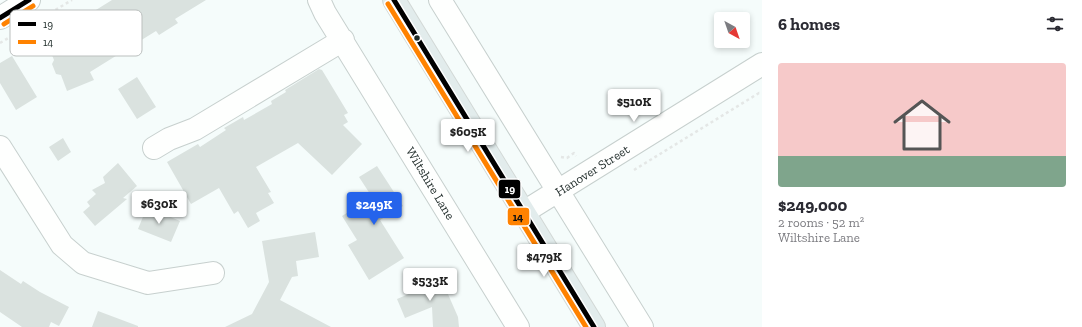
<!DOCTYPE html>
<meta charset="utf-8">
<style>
:root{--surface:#fff;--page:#f7f7f7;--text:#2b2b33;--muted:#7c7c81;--line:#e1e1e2;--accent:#2563eb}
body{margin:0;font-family:"Zilla Slab",serif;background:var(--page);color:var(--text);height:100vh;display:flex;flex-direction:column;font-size:15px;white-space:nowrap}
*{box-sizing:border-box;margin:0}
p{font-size:13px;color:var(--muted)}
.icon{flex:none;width:22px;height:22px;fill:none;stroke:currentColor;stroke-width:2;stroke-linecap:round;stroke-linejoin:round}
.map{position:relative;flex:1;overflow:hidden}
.sheet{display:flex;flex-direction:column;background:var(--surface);width:320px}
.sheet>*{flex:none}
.needle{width:26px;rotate:140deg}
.tools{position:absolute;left:714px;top:12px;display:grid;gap:8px}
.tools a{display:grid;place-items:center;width:36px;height:36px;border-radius:4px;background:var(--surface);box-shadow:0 2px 6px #0003;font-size:20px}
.price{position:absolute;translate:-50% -34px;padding:0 9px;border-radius:4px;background:#fff;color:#222;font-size:13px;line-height:26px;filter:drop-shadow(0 1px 2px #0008)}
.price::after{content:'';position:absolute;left:50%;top:24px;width:12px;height:9px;margin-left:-6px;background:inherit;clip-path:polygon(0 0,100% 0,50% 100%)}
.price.on{background:var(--accent);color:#fff}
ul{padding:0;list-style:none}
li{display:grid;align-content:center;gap:8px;height:212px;padding:0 16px}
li+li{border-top:1px solid var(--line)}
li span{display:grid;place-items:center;height:124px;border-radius:4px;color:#555}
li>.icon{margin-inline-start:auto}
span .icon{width:72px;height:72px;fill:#fffc;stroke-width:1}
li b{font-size:17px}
h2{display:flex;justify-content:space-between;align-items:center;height:48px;padding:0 16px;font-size:17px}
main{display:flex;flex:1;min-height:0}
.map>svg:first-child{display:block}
.building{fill:#dae2df}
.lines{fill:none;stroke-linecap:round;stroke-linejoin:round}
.minor-casing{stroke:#c7d0ce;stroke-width:24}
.major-casing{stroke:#d2d8d6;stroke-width:24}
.path{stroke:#e4e7e6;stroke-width:2.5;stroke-dasharray:3 3;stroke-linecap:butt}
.minor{stroke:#fefffe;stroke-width:22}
.major{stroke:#e2ecec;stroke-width:22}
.bus-1-casing{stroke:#fff;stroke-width:8}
.bus-2-casing{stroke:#fff;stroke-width:8}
.bus-1{stroke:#000;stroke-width:5}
.bus-2{stroke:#ff8200;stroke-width:5}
.bus-dot{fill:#1d2a27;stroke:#fff;stroke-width:1.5}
.labels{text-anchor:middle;stroke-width:3;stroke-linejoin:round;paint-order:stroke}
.street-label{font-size:13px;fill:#1d2a27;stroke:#fff}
.key{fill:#fff;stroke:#bbbfbe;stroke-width:1}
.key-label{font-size:11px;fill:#1d2a27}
.line-badge{stroke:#fff;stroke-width:1.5}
.badge-label{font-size:11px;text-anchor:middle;font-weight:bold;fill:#fff}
.pale-badge-label{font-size:11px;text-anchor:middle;font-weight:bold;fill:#111}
</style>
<main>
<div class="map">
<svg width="762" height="327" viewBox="0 0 762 327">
<rect width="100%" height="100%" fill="#f5fcfb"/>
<path class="building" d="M112 0H206L175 19 178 23 159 35 156 31 90 72 94 80 67 91 61 75 56 74 52 64 54 60 46 40 67 31 84 20 83 18Z
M12 56 37 97 16 110 0 83V63Z
M319 69 322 70 348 113 344 115 348 122 343 125 362 144 332 175 298 143 256 167 271 192 268 193 274 203 256 213 260 221 248 228 238 211 234 214 219 188 191 204 167 162 198 144 200 147 226 130 224 128 243 117 244 120 272 104 271 101 286 92 285 90Z
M137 77 156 107 137 119 118 89Z
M63 138 71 152 58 161 49 147Z
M118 163 137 186 123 198 127 199 95 226 83 212 90 206 87 202 96 194 92 190 105 183 103 177Z
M377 166 403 206 380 220 404 258 369 280 348 245 357 240 342 216 372 197 359 177Z
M147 207 180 221 171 242 138 229Z
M315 232 319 257 296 261 298 276 292 277 280 300 331 327H225L252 314 269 282 262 241Z
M0 270 21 284 23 281 40 292 69 307 59 326 51 322 49 327H22L0 312Z
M430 271 438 288 444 285 458 317 459 327H433L432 307 405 318 397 299 418 290 413 279Z
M98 311 138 326V327H92Z"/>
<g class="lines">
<defs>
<path id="minor" d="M319 0 325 13 518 327
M440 0 642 327
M0 18 29 0
M0 147 62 245 83 263 148 283 213 273
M154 148 169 139 195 129 343 40
M524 212 762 64"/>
<path id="major" d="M394 0 594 327"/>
</defs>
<use href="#minor" class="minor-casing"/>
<use href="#major" class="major-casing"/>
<path class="path" d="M40 19 72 0
M0 43 10 37
M561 157 567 158 574 153 576 156
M634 170 759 93 762 94"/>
<use href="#minor" class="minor"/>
<use href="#major" class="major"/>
<defs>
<path id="bus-1" d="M394 0 594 327
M0 18 29 0"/>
<path id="bus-2" d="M388 4 586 327
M4 24 33 6"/>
</defs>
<use href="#bus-1" class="bus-1-casing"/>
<use href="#bus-2" class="bus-2-casing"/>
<use href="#bus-1" class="bus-1"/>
<use href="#bus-2" class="bus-2"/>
</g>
<circle class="bus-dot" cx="417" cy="38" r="3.5"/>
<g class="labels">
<g class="street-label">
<text transform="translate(592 170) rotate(-32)" y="5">Hanover Street</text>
<text transform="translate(431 183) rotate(59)" y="5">Wiltshire Lane</text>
</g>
</g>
<rect x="10" y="10" width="132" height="46" rx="6" class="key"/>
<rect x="18" y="22" width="18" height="4" fill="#000"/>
<rect x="18" y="40" width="18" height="4" fill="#ff8200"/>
<g class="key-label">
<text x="43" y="28">19</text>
<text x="43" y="46">14</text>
</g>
<g class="line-badge">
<rect x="498" y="179" width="23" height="20" rx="4" fill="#000"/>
<rect x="507" y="207" width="23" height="19" rx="4" fill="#ff8200"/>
</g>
<g class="badge-label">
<text x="510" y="193">19</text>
</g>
<g class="pale-badge-label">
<text x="518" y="221">14</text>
</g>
</svg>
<div class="tools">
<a><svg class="needle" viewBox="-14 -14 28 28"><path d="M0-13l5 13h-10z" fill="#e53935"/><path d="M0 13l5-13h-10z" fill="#7c7c81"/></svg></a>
</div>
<b class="price" style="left:634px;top:123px">$510K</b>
<b class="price" style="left:468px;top:153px">$605K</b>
<b class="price" style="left:159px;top:225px">$630K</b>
<b class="price on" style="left:374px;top:226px">$249K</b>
<b class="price" style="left:544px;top:278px">$479K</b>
<b class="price" style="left:430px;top:302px">$533K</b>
</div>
<section class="sheet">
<h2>6 homes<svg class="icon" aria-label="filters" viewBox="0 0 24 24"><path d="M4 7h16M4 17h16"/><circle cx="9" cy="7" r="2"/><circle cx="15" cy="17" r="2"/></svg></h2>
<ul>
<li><span style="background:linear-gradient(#f6c9c9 75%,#7fa58c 0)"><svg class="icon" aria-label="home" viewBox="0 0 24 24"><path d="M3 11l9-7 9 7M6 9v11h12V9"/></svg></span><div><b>$249,000</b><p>2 rooms · 52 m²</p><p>Wiltshire Lane</p></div></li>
</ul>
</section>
</main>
